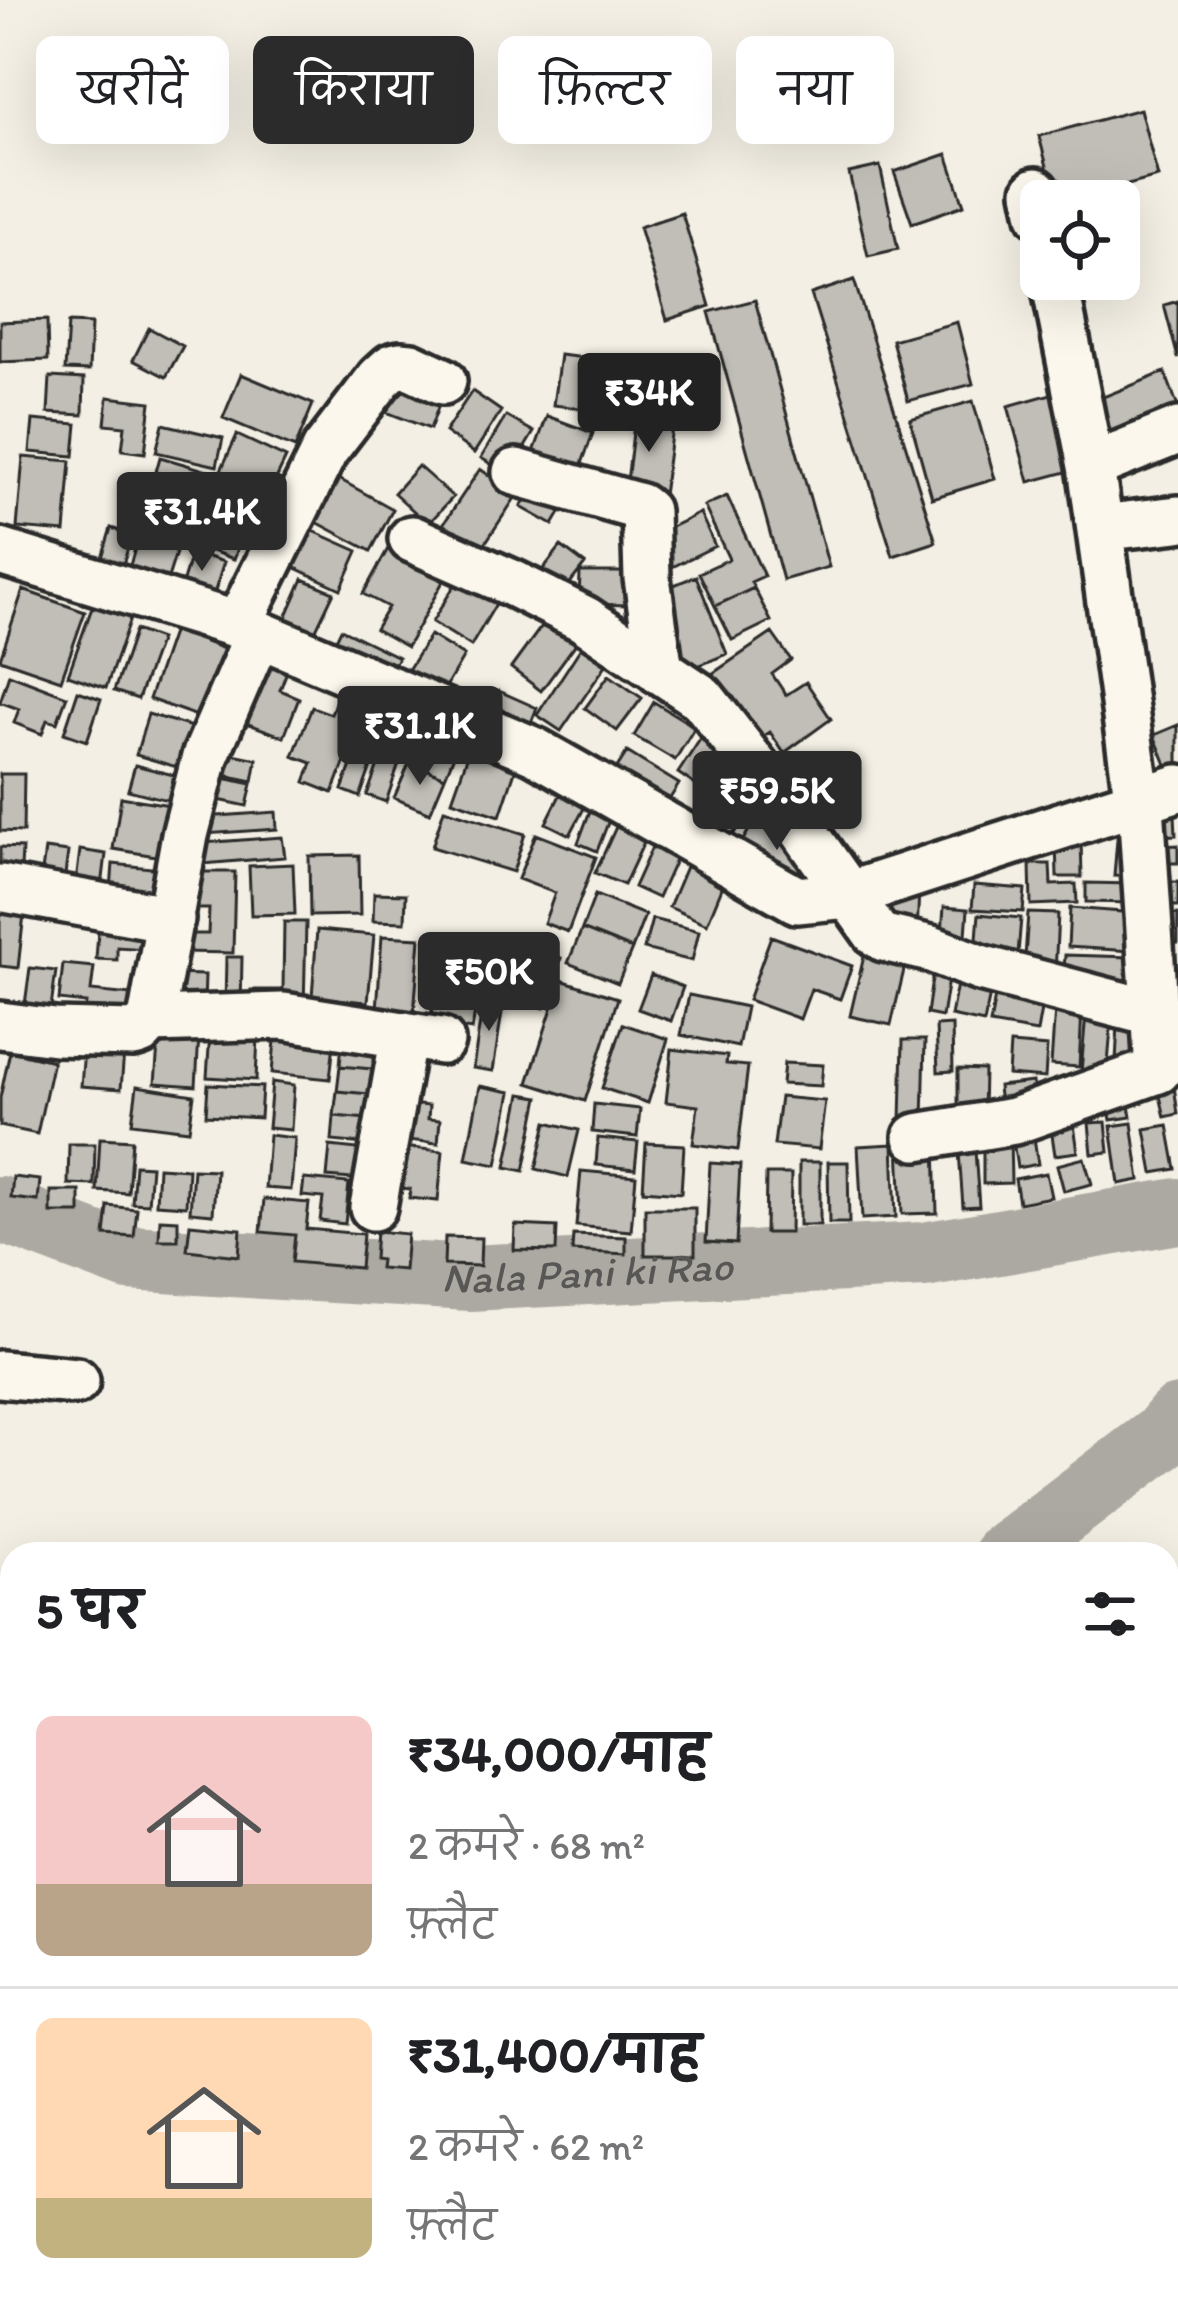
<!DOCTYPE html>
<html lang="hi">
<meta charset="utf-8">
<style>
:root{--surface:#fff;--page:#f6f6f6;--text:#202124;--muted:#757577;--line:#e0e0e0;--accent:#2b2b2b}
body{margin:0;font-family:Itim,"Playpen Sans Deva",sans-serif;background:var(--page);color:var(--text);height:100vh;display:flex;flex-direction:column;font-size:45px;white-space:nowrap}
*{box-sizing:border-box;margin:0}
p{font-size:39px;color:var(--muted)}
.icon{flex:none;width:66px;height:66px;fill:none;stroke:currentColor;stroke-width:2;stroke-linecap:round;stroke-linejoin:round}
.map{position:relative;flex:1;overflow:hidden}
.side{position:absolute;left:0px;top:1542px;width:1179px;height:768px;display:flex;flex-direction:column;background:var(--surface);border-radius:36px 36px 0 0;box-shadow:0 12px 48px #0002}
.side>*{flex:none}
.top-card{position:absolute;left:36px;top:36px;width:1107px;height:108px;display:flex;gap:24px}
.controls{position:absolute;left:1020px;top:180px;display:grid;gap:24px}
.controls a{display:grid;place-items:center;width:120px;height:120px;border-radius:18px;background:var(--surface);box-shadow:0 12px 48px #0002;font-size:60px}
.price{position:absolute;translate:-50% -102px;padding:0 27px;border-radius:12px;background:var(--accent);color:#fff;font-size:39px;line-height:78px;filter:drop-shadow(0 3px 6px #0008)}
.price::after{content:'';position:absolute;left:50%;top:72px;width:36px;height:27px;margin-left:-18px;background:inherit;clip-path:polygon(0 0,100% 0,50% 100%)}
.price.on{background:#222;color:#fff}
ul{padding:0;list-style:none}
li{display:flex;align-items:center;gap:36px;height:300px;padding:0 36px}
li+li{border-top:3px solid var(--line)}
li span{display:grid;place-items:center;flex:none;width:336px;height:240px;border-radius:18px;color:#555}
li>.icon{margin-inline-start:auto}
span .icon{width:144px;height:144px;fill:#fffc;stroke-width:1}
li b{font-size:51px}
h2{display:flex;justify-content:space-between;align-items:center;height:144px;padding:0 36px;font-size:51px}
.tag{padding:0 42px;border-radius:18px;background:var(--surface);box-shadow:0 12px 48px #0002;font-size:42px;line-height:108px}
.tag.on{background:var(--accent);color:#fff}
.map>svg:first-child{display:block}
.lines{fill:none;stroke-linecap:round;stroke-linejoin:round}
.river{stroke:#aca9a2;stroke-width:66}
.building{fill:#c0beb6;stroke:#2b2b2b;stroke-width:3}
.minor-casing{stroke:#2b2b2b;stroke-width:54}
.minor{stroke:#fbf7ec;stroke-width:45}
.labels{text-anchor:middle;stroke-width:9;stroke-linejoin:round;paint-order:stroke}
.water-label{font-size:42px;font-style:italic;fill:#585755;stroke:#fbf7ec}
</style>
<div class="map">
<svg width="1178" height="2310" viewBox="0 0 1178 2310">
<rect width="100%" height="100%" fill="#f3efe4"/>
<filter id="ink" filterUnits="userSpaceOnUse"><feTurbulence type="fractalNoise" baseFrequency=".00833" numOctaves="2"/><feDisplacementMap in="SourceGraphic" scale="24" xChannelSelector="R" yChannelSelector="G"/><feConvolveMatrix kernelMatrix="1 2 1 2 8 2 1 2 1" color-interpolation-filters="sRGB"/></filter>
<g filter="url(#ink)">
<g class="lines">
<g class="river">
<path id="s1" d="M0 1209 129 1258 470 1278 924 1255 1178 1211"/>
<path d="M1007 1554 1163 1436 1178 1418"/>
<path d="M232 2310 249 2298"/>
</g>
</g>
<path class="building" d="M1140 109 1158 177 1068 201H1056L1039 136Z
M947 154 964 205 912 223 894 172Z
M880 166 898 249 868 256 849 173Z
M682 213 710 306 667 320 639 227Z
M854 280 936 542 893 556 811 294Z
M755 300 829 567 783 580 709 312Z
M1178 301V358L1164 305Z
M47 320 48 360 0 362V322Z
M957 322 973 384 908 401 892 340Z
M68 323 91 324 89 371 65 370Z
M149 328 183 346 166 377 133 360Z
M560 355 602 360 596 410 553 405Z
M1165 372 1178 407V422L1116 446 1098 399Z
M241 374 313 404 295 448 223 418Z
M50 377 84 379 83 415 48 413Z
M400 377 443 394 430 429 386 412Z
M1065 390 1085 467 1029 482 1008 406Z
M472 391 501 411 474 453 445 432Z
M108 397 151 402 145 453 122 450 125 426 105 424Z
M973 401 995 479 932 498 910 419Z
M636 408 674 412 662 503 625 498Z
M506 416 534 432 519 457 501 470 481 458Z
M547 416 593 433 575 483 529 466Z
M33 420 77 424 74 456 30 452Z
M163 424 223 438 217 466 156 452Z
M237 435 286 458 252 530 204 508Z
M23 457 71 461 65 532 17 528Z
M160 457 208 471 198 504 151 490Z
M418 466 453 497 428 524 394 493Z
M480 469 517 495 476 557 438 532Z
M330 474 393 509 371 551 307 517Z
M535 483 567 501 553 525 521 507Z
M727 496 764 576 751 582 754 588 715 606 699 573 729 559 704 506Z
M700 513 715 546 664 571 649 538Z
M202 517 244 532 234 559 192 544Z
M111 528 132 535 121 571 100 564Z
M311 530 358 551 341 589 294 567Z
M140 531 179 543 167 581 129 569Z
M390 545 446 576 407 647 375 629 388 607 363 594Z
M561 546 585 564 557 600 533 582Z
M192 552 224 562 213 597 181 587Z
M580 572H633V605L579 604Z
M462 573 500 597 471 646 432 622Z
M696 576 727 654 681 673 649 595Z
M303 579 334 592 314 634 285 620Z
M754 588 771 621 732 640 715 606Z
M23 590 85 612 61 680 0 659Z
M94 602 131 616 106 688 68 675Z
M549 616 580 638 541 691 511 668Z
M341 629 398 657 387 680 330 652Z
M135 630 160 639 138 699 114 691Z
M173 630 232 652 208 720 149 699Z
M772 633 791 660 772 674 786 695 806 682 831 719 784 753 770 732 755 742 709 676Z
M430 635 464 656 437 702 401 681Z
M582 646 608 662 561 731 537 715Z
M257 659 287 671 280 690 299 698 284 737 235 719Z
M9 674 67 696 57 723 47 720 42 734 14 723 19 709 0 702Z
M609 675 642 698 617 731 585 708Z
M78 691 101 699 87 741 64 733Z
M339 691 367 702 333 793 305 782 312 763 293 756 312 707 331 714Z
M499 691 537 708 526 735 488 718Z
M654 702 695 727 675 760 634 736Z
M148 714 192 727 180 768 136 755Z
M1178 725V771L1170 774 1154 735Z
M426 726 460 741 445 777 410 762Z
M703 735 736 756 710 795 678 773Z
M360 741 378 747 360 797 342 790Z
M471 746 518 762 500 816 452 800Z
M384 748 402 755 386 802 367 795Z
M219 751 257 759 253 781 214 773Z
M627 752 679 784 659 816 607 783Z
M410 762 445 777 430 813 394 798Z
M135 765 189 779 183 804 128 790Z
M737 770 749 779 717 821 705 811Z
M0 774H24L23 832 0 831Z
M213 776 252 784 247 806 209 798Z
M566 783 591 795 570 835 546 823Z
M749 790 761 798 724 846 713 837Z
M121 797 176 806 168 858 113 849Z
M593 803 613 810 597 851 578 843Z
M764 805 823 883 816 895 734 855Z
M444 809 525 834 513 872 432 847Z
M276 812 277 829 205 834 204 817Z
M1119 814 1131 877 1114 876Z
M1175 814 1176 835 1157 836 1156 815Z
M616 827 645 840 624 885 595 873Z
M536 834 596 857 568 932 544 923 555 893 518 879Z
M282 837 285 857 192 865 189 844Z
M1081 838 1082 877H1057L1056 839Z
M1178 845V863H1160V846Z
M0 847 22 848 21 869 0 868Z
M652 847 676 858 658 898 634 887Z
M45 849 68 852 62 897 39 894Z
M80 850 106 854 100 903 74 899Z
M359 855 360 915 310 916 309 856Z
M688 862 726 878 707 924 669 907Z
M113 864 161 869 157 908 110 903Z
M293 864 295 914 251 915 249 866Z
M1030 864H1050L1051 885 1076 884 1077 903 1031 905Z
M181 872H235L233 953 180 952V934H208L209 909H181Z
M1160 882H1178V906H1160Z
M1086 883 1133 884 1132 903 1086 902Z
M974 885 1025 889 1023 912 972 909Z
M891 886 919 888 917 936 889 934Z
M374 893 406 894 405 922 373 921Z
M595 895 645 915 632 949 582 929Z
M944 907 968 909 965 948 941 946Z
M1070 908 1135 913 1132 951 1068 947Z
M0 911 24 914 18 968 0 966Z
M1028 913 1058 914 1055 974 1024 973Z
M979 914 1021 918 1017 966 975 963Z
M1178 914V943L1165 944 1164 915Z
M99 918 149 921 147 949 117 947V960L96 959Z
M652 919 699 931 692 961 644 949Z
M284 922H306L304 1010 251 1009V990H283Z
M582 929 632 949 618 983 568 963Z
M317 930 374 935 368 1002 312 997Z
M382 936 420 938 413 1027 376 1025Z
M771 936 852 966 840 999 811 989 800 1019 748 1000Z
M443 942 485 949 472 1030 430 1023Z
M867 943 908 953 891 1025 850 1016Z
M502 948 530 955 522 991 493 984Z
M542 952 561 958 544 1008 525 1002Z
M1065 955 1132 957 1130 988 1063 984Z
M226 957H242L241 1007H225Z
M935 958 951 960 942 1017 927 1014Z
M63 964 94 967 91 991 132 995 129 1027 83 1022 86 1003 59 1000Z
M30 968 56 971 49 1022 23 1019Z
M960 968 994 975 984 1023 951 1016Z
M169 974 205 975 204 1006 168 1005Z
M651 975 683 987 671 1021 638 1009Z
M561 980 618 998 585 1101 528 1083Z
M997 985 1044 993 1037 1032 990 1024Z
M689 995 746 1007 738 1047 681 1035Z
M484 996 504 999 493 1071 473 1068Z
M1055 1008 1082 1010 1079 1067 1051 1065Z
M1086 1013 1112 1016 1106 1088 1080 1085Z
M1118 1023 1140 1024 1138 1062 1116 1061Z
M623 1024 668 1039 648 1103 602 1088Z
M952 1025 953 1071 938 1072 936 1026Z
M276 1029 335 1034 330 1079 272 1073Z
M159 1033 199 1035 196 1086 155 1083Z
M210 1033 258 1035 256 1080 207 1077Z
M903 1040H925L923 1122 901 1121Z
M342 1041 386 1045 383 1070 340 1066Z
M1010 1044 1047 1047 1045 1078 1008 1075Z
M84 1049 124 1052 121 1089 81 1086Z
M672 1049 727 1056 726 1064 748 1066 738 1150 693 1144 698 1106 666 1102Z
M10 1051 53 1061 37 1134 0 1126V1098Z
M784 1063 823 1065 821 1086 782 1084Z
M340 1066 383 1070 381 1095 337 1091Z
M958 1069 984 1070 983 1115H958Z
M1173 1079 1178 1114 1165 1117 1157 1083Z
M272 1082 294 1085 291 1130 268 1128Z
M1033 1082 1035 1103 1000 1107 998 1086Z
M208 1084 262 1087 260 1118 206 1115Z
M137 1086 194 1095 189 1130 132 1123Z
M480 1086 511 1092 497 1165 466 1159Z
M337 1091 381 1095 379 1120 334 1116Z
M521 1094 539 1097 524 1171 506 1167Z
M1127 1094 1131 1117 1111 1120 1107 1098Z
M780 1097 825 1101 819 1149 774 1145Z
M399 1103 429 1106 428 1119 440 1120 438 1143 395 1139Z
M594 1104 640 1109 637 1137 592 1132Z
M334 1116 379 1120 376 1145 332 1141Z
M547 1122 579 1130 568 1177 536 1169Z
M1106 1122 1109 1152 1092 1154 1089 1123Z
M1132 1123 1140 1180 1119 1184 1111 1126Z
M1074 1125 1078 1152 1055 1155 1051 1128Z
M1168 1125 1176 1169 1153 1173 1145 1129Z
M269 1135 295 1138 291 1190 265 1188Z
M983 1136H1010L1011 1183 983 1184Z
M974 1137 979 1206 963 1207 958 1138Z
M100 1138 132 1140 128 1193 97 1191Z
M598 1138 638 1142 635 1169 596 1165Z
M1034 1138 1038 1164 1017 1168 1013 1141Z
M646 1143 684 1145 681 1193 643 1190Z
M935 1143 937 1213 902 1214 899 1144Z
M69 1144H95L94 1185 68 1184Z
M893 1144 896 1217 862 1219 858 1146Z
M330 1146 367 1150 365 1180 327 1177Z
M390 1146 443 1151 438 1201 409 1198 410 1189 386 1186Z
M1084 1158 1092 1184 1064 1191 1057 1165Z
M799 1162H820V1225H799Z
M828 1162H848L849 1223H829Z
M710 1163 740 1165 736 1244 706 1242Z
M135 1165 151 1166 148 1204 132 1203Z
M158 1167 188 1169 186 1206 156 1204Z
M193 1169 216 1170 213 1214 190 1212Z
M581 1171 636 1176 631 1231 576 1226Z
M1046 1173 1051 1197 1019 1203 1015 1179Z
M766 1174H791L790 1233H765Z
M13 1177 40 1180 38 1201 11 1198Z
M304 1179 349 1183 345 1224 320 1221 323 1198 302 1196Z
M51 1191H80V1213H51Z
M264 1199 309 1203 306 1229 363 1234 360 1268 292 1262 295 1235 261 1232Z
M108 1206 137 1209 134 1237 105 1235Z
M645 1208H695V1255H645Z
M160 1219 178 1220V1240H159Z
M190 1224 241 1229 239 1256 187 1250Z
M515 1225 557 1227 556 1251 514 1250Z
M376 1231 407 1234 404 1270 379 1268 380 1260 374 1259Z
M573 1235 626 1237V1254L572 1251Z
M445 1237 481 1238 480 1266 444 1265Z"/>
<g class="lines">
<defs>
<path id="minor" d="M1036 191 1041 215
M1091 466 1178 431
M516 472 640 507 645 511 647 578 660 671
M1100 528 1178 519
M412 539 514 584 584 619 702 698 789 810 876 933 884 938 931 949 980 968 1136 1009 1154 1011
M0 552 238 625 535 751 797 900 848 895 1178 788
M238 625 325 450 380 378 392 367 400 365 411 366 443 381
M0 888 171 919
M151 1020 185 835 205 757 258 634
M0 1025 55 1032 134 1034 140 1032 151 1020 283 1016 441 1041
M917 1137 1014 1121 1158 1070 1141 805 1138 803 1091 466 1054 279
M373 1207 404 1035
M0 1374 76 1381
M1167 1673H1178
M0 1804 12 1805
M1167 2064 1178 2065
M1167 2261 1178 2258
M926 2310 984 2298"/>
</defs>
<use href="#minor" class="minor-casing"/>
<use href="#minor" class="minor"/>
</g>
</g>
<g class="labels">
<g class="water-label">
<text dy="15" stroke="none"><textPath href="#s1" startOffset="597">Nala Pani ki Rao</textPath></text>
</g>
</g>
</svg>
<div class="controls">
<a><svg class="icon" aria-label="locate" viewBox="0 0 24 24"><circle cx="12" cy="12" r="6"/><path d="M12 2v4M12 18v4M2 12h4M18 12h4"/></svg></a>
</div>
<b class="price on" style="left:649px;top:455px">₹34K</b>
<b class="price" style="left:202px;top:574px">₹31.4K</b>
<b class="price" style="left:420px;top:788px">₹31.1K</b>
<b class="price" style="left:777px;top:853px">₹59.5K</b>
<b class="price" style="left:489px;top:1034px">₹50K</b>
<div class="top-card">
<a class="tag">खरीदें</a>
<a class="tag on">किराया</a>
<a class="tag">फ़िल्टर</a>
<a class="tag">नया</a>
</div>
<section class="side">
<h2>5 घर<svg class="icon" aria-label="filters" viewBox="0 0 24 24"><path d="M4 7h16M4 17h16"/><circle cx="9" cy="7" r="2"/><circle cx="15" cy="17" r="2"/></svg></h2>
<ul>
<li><span style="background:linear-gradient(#f6c9c9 70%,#b9a48a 0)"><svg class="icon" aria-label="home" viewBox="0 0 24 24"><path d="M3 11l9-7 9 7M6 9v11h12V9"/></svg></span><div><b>₹34,000/माह</b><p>2 कमरे · 68 m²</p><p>फ़्लैट</p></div></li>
<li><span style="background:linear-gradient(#ffd9b3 75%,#c2b280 0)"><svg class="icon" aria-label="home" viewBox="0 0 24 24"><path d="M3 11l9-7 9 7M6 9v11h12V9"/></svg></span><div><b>₹31,400/माह</b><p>2 कमरे · 62 m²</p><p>फ़्लैट</p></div></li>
</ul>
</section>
</div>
